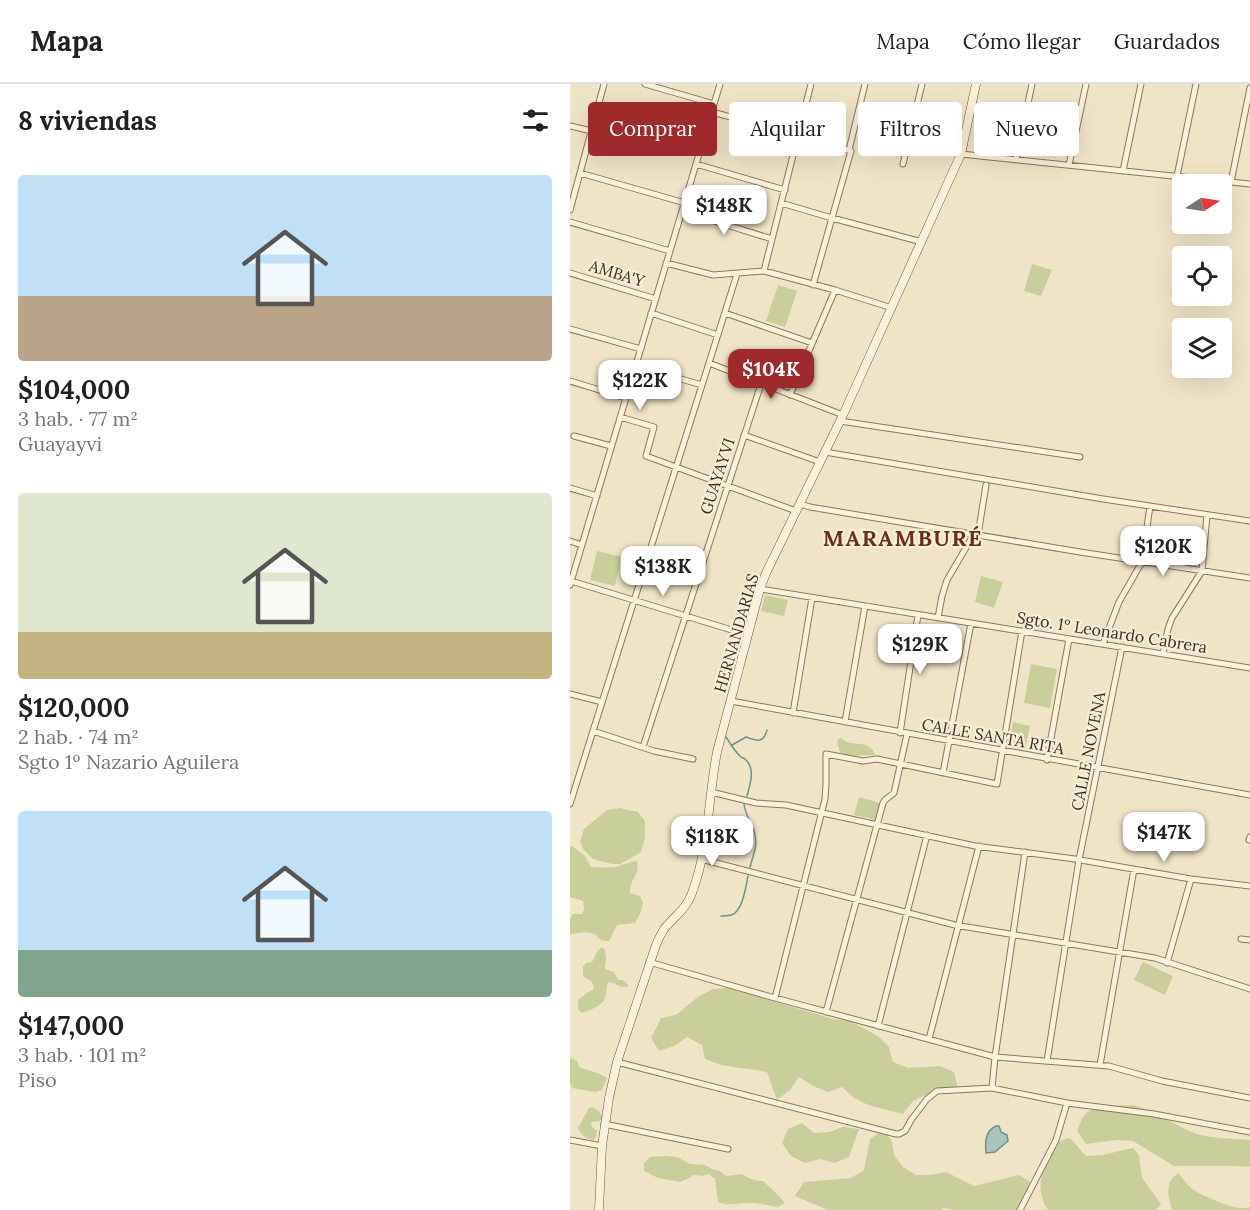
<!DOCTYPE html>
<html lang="es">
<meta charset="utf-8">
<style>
:root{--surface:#fff;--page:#f6f6f6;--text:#202124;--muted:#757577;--line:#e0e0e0;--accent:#9e2a2b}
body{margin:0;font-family:Lora,serif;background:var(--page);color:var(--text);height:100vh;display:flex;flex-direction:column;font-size:22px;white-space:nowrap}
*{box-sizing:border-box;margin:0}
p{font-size:20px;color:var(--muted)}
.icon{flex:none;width:33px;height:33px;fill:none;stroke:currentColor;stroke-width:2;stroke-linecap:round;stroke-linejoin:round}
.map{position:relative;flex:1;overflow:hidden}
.sheet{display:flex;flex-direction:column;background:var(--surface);width:570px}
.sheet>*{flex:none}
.guide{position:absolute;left:18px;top:18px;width:570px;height:54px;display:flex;gap:12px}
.needle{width:39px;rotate:78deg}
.fabs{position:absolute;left:602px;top:90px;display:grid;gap:12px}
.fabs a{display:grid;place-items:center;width:60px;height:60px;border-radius:6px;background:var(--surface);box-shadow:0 6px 24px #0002;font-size:30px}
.price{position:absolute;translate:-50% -51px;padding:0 14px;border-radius:12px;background:#fff;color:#222;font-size:20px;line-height:39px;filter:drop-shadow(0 2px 3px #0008)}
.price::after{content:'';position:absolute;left:50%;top:36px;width:18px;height:14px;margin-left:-9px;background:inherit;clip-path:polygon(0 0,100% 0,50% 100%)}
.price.active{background:var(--accent);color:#fff}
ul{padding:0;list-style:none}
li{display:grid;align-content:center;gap:12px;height:318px;padding:0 18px}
li span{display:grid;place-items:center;height:186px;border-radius:6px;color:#555}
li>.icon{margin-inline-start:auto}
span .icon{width:108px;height:108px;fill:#fffc;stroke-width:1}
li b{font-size:26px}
h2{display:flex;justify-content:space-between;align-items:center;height:72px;padding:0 18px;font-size:26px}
.tag{padding:0 21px;border-radius:6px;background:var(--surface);box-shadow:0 6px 24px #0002;font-size:21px;line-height:54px}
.tag.active{background:var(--accent);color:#fff}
header{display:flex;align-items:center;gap:36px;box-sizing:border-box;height:84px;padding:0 30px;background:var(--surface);border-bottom:2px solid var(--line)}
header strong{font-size:28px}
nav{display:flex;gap:33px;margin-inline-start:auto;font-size:21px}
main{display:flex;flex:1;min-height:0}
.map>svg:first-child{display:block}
.green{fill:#c9cf9b}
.water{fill:#a9c4bc;stroke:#6f938a;stroke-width:1.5}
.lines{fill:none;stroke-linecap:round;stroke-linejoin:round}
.stream{stroke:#6f938a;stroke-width:1.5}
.street-casing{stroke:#8d765c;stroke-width:7}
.secondary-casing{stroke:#6f573f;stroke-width:9}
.street{stroke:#faf1dc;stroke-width:5}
.secondary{stroke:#faf1dc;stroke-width:8}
.labels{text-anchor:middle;stroke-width:4.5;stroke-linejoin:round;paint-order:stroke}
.street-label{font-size:16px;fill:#3d2e20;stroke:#f7eed8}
.district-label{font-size:22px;font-weight:bold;letter-spacing:1.5px;fill:#6b2e1e;stroke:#f7eed8}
</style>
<header>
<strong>Mapa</strong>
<nav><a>Mapa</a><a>Cómo llegar</a><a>Guardados</a></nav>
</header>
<main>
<section class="sheet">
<h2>8 viviendas<svg class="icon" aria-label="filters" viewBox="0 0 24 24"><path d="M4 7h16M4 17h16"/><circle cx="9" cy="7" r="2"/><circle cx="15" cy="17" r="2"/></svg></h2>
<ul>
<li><span style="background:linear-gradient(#bfe0f5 65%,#b9a48a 0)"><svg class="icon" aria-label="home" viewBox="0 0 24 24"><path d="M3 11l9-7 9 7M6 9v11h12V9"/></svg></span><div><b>$104,000</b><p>3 hab. · 77 m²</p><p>Guayayvi</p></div></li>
<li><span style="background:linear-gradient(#dfe7d0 75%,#c2b280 0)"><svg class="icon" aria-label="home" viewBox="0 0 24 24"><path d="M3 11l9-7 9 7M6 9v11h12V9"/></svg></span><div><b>$120,000</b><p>2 hab. · 74 m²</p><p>Sgto 1º Nazario Aguilera</p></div></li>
<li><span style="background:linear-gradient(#bfe0f5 75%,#7fa58c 0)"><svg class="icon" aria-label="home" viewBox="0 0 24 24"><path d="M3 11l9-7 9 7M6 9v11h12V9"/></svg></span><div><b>$147,000</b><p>3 hab. · 101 m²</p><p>Piso</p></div></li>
</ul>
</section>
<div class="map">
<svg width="680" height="1126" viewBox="0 0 680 1126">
<rect width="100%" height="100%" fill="#f0e4c8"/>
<path class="green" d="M462 180 482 186 471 212 454 207Z
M208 201 227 207 215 243 196 237Z
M27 467 52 473 45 502 20 496Z
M411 492 433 498 424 524 405 518Z
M195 511 218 516 214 532 191 527Z
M461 580 487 585 480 624 454 619Z
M443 638 460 642 455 666 438 663Z
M271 654C281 665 299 653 305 671L278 672 270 669 267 658 268 655Z
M289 713 310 719 306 736 284 731Z
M50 724 68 728 75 737V754L72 765 70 769 50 780H42L23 775 13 765 10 757 14 745 37 726Z
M2 762 14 771 21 783C28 783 35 784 42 783 51 783 59 777 67 777 71 792 59 794 60 809L70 812 73 819 70 830 65 839 47 841 39 857C27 858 30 851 21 849 14 847 7 850 0 850V835L3 830H12L14 825 13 817 0 813V763Z
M32 863 35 866 36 875 35 885 44 888 48 896H53L59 902C53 904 49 903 44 899L38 898C36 904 37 909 35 914 32 923 19 926 12 929L8 925V916L17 909 23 906 24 904 22 898 13 892V883L16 879 22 878 27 868Z
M573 878 603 892 595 911 564 896Z
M159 904 263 935 280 937 308 952 319 963 323 978 338 984 370 982 384 988 388 1005 374 1009 358 1010 343 1017 333 1030 298 1021 284 1014 272 1003 258 1008 243 1002 229 993 220 1006 207 1016 197 988 151 981 135 975 132 961 117 953 104 962 89 967 81 954 91 934 106 931 129 912 143 905Z
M2 974 7 977 10 984C21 987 27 988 37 994L32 1006 25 1008 2 1004 0 999V976Z
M563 1021C585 1027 603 1040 624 1049 639 1055 663 1054 680 1056V1083L667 1082H604L563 1057 547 1056 516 1060 507 1047C509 1043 510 1037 513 1033 521 1020 549 1022 563 1021Z
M22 1023 29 1027 33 1034 30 1037 22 1038 21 1041 23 1044 27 1046 26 1053 23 1056C16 1055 11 1051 8 1044L19 1024Z
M232 1039 244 1049 259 1048 273 1043 289 1045 279 1073 265 1079 250 1075 235 1079 221 1072 212 1059 218 1045Z
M313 1046 322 1057 324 1071 333 1083 346 1091H361L376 1088 404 1102 449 1091 462 1099 458 1113 446 1126H384L373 1124 372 1126H258L225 1112 234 1098 281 1094 294 1086 300 1055Z
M500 1054 516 1072 532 1071 563 1064 569 1071 572 1094 591 1120 586 1126H478C466 1109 470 1088 480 1072 485 1062 488 1055 500 1054Z
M95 1072 107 1073 120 1080 135 1081 142 1085 150 1087 156 1092 172 1090C179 1095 185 1097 193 1097L210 1113 215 1119 208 1123C199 1122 191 1119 183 1119 171 1118 159 1123 148 1118L145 1095 139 1090 132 1092 124 1091 111 1098 88 1094 74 1087V1079L80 1073Z
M608 1089C613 1094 616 1100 621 1104 628 1110 661 1124 670 1124 674 1125 677 1124 680 1123V1126H602C598 1111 594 1100 608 1089Z"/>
<path class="water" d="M426 1042H429L431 1048 437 1051 438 1057 425 1068 416 1069C415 1058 415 1047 426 1042Z"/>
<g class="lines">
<path class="stream" d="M156 653C160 659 165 668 171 673 172 674 174 674 175 675 186 685 180 700 177 712
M162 661 176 653C187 657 193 660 197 646
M174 720C175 729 179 735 183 744 189 758 184 769 180 783
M151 832C156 832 162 832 165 829 173 822 176 803 178 792"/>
<defs>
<path id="street" d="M75 0 144 20
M142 28 228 51 281 67 243 201
M24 38 130 69
M0 42 22 47
M279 66 295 0
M391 70 680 100
M446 76 462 0
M126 80 215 106
M333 80 352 0
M499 81 516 0
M553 87 571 0
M10 89 115 119
M607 92 626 0
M661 98 680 4
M211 119 262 134 352 158
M0 126 34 0
M112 127 202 155
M0 138 100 167
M96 179 143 191 194 187 265 206 322 224
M194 187 241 0
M0 189 86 215
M81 229 148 251
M155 229 242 259
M0 245 71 265
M139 279 273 331
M66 282 132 301
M0 297 56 314
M220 311 265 206
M50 333 84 343 76 372 226 427
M270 337 510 373
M174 351 250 378
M4 352 41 362
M255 368 533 415 680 437
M0 404 27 412
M230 420 240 423 510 468 680 494
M408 451 416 401
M0 457 12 461
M1 497 178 551
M0 501 150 0
M190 505 680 584
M368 534 372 512 377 496 404 450
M533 560 549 518 572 478 580 422
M593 570 598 545 602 534 632 487 637 431
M0 610 32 618
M161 617 680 711
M223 629 242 514
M275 638 295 522
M23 647 84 667 123 675
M330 649 348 531
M73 663 191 300
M477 676 499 555
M373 689 401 539
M141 708 186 719 216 721 405 762 505 775 621 795 680 802
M0 720 167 190
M679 756 680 753
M131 775 385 841 585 874 680 905
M671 855 680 856
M79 878 205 914 425 973 539 982 592 997 680 1014
M597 879 621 795
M205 914 255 715 256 700V670L293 677 307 675 427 700 452 547
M256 928 313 719 315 716 324 709 337 650
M308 942 357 751
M359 955 409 762
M477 977 509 776 552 563
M47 978 326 1050H329L335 1047 341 1036 357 1015 367 1007 422 1004 497 1019 584 1030 680 1048
M530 981 564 785
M422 1004 425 973 455 768
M34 1040 158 1065
M0 1056 32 1062
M450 1126 486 1056 497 1019"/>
<path id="secondary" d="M29 1126 32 1062 39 1014 47 978 86 861C88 856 91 850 94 845 104 833 117 824 122 809 139 764 138 715 147 668L190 505 196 489 273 331 380 94 391 70 406 0"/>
</defs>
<use href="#street" class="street-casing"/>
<use href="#secondary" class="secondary-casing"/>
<use href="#street" class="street"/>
<use href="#secondary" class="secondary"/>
</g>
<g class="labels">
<g class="street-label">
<text transform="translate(47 189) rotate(17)" y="6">AMBA'Y</text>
<text transform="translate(147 392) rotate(-72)" y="6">GUAYAYVI</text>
<text transform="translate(542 548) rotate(9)" y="6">Sgto. 1º Leonardo Cabrera</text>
<text transform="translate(166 549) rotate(-74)" y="6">HERNANDARIAS</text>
<text transform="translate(423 652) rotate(10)" y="6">CALLE SANTA RITA</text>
<text transform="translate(518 667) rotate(-79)" y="6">CALLE NOVENA</text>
</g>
<g class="district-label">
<text x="333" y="462">MARAMBURÉ</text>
</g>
</g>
</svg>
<div class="fabs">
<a><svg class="needle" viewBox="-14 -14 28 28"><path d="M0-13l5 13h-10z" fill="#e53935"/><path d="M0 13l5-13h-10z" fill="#757577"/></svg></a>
<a><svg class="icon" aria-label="locate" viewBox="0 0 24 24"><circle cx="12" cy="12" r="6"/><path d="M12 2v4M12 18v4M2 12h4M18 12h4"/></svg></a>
<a><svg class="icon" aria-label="layers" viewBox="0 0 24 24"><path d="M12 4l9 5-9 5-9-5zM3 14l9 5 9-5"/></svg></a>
</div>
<b class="price" style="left:154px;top:152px">$148K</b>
<b class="price active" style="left:201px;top:316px">$104K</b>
<b class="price" style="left:70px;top:327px">$122K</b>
<b class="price" style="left:593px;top:493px">$120K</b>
<b class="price" style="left:93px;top:513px">$138K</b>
<b class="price" style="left:350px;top:591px">$129K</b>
<b class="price" style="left:594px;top:779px">$147K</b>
<b class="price" style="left:142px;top:783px">$118K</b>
<div class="guide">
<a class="tag active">Comprar</a>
<a class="tag">Alquilar</a>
<a class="tag">Filtros</a>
<a class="tag">Nuevo</a>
</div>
</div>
</main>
